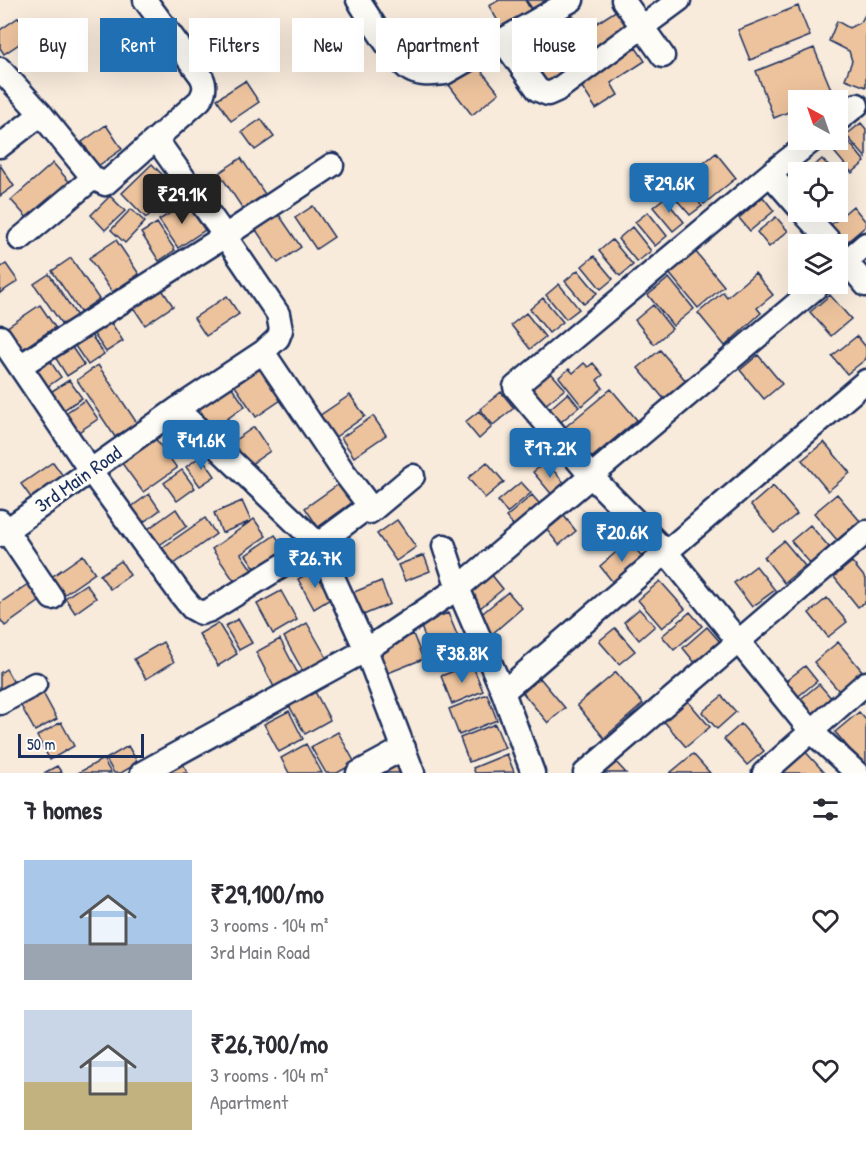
<!DOCTYPE html>
<meta charset="utf-8">
<style>
:root{--surface:#fff;--page:#f2f2f3;--text:#2b2b33;--muted:#7c7c81;--accent:#1f6fb2}
body{margin:0;font-family:"Patrick Hand",sans-serif;background:var(--page);color:var(--text);height:100vh;display:flex;flex-direction:column;font-size:22px;white-space:nowrap}
*{box-sizing:border-box;margin:0}
p{font-size:20px;color:var(--muted)}
.icon{flex:none;width:33px;height:33px;fill:none;stroke:currentColor;stroke-width:2;stroke-linecap:round;stroke-linejoin:round}
.map{position:relative;height:773px;overflow:hidden}
.drawer{display:flex;flex-direction:column;background:var(--surface);flex:1}
.drawer>*{flex:none}
.banner{position:absolute;left:18px;top:18px;width:831px;height:54px;display:flex;gap:12px}
.needle{width:39px;rotate:320deg}
.controls{position:absolute;left:788px;top:90px;display:grid;gap:12px}
.controls a{display:grid;place-items:center;width:60px;height:60px;border-radius:0px;background:var(--surface);box-shadow:0 6px 24px #0002;font-size:30px}
.scale{position:absolute;left:18px;bottom:15px;width:126px;box-sizing:border-box;padding-left:6px;border:3px solid #1b2f5e;border-top:0;font-size:16px;line-height:21px;white-space:nowrap;color:#1b2f5e;-webkit-text-stroke:4px #fdfcf7;paint-order:stroke}
.price{position:absolute;translate:-50% -51px;padding:0 14px;border-radius:6px;background:var(--accent);color:#fff;font-size:20px;line-height:39px;filter:drop-shadow(0 2px 3px #0008)}
.price::after{content:'';position:absolute;left:50%;top:36px;width:18px;height:14px;margin-left:-9px;background:inherit;clip-path:polygon(0 0,100% 0,50% 100%)}
.price.on{background:#222;color:#fff}
ul{padding:0;list-style:none}
li{display:flex;align-items:center;gap:18px;height:150px;padding:0 24px}
li span{display:grid;place-items:center;flex:none;width:168px;height:120px;border-radius:0px;color:#555}
li>.icon{margin-inline-start:auto}
span .icon{width:72px;height:72px;fill:#fffc;stroke-width:1}
li b{font-size:26px}
h2{display:flex;justify-content:space-between;align-items:center;height:72px;padding:0 24px;font-size:26px}
.chip{padding:0 21px;border-radius:0px;background:var(--surface);box-shadow:0 6px 24px #0002;font-size:21px;line-height:54px}
.chip.on{background:var(--accent);color:#fff}
.map>svg:first-child{display:block}
.building{fill:#edc39d;stroke:#1b2f5e;stroke-width:1.5}
.lines{fill:none;stroke-linecap:round;stroke-linejoin:round}
.minor-casing{stroke:#1b2f5e;stroke-width:27}
.minor{stroke:#fdfcf7;stroke-width:22}
.labels{text-anchor:middle;stroke-width:5;stroke-linejoin:round;paint-order:stroke}
.street-label{font-size:20px;fill:#1b2f5e;stroke:#fdfcf7}
</style>
<div class="map">
<svg width="866" height="773" viewBox="0 0 866 773">
<rect width="100%" height="100%" fill="#f8ebdc"/>
<filter id="ink" filterUnits="userSpaceOnUse"><feTurbulence type="fractalNoise" baseFrequency=".0167" numOctaves="2"/><feDisplacementMap in="SourceGraphic" scale="12" xChannelSelector="R" yChannelSelector="G"/><feConvolveMatrix kernelMatrix="1 2 1 2 8 2 1 2 1" color-interpolation-filters="sRGB"/></filter>
<g filter="url(#ink)">
<path class="building" d="M499 0H525L531 10 502 28 489 6Z
M526 0H559L536 14Z
M798 6 810 36 750 60 738 30Z
M567 8 580 25 542 53 530 36Z
M617 10 630 29 588 57 575 37Z
M866 13V87L845 79 852 61 849 51 829 41 837 21 849 28 861 22Z
M19 17 31 36 4 54 0 48V30Z
M567 43 582 65 549 87 534 64Z
M636 48 645 61 611 83 618 95 596 109 580 84Z
M814 48 833 94 817 100H798V108L774 118 756 71Z
M475 63 499 93 472 115 449 85Z
M245 81 259 102 231 121 217 99Z
M261 119 274 137 255 150 242 132Z
M861 123 866 129V158L846 135Z
M106 125 122 149 98 166 82 142Z
M845 137 865 162 852 173 831 148Z
M716 153 736 178 704 204 683 180Z
M241 158 265 194 243 209 219 173Z
M822 159 834 172H809L808 171Z
M53 163 72 185 30 221 11 200Z
M152 164 176 189 146 218 122 193Z
M0 165 14 186 0 196Z
M682 182 702 206 690 215 670 192Z
M110 196 125 211 105 230 91 215Z
M763 197 774 211 750 231 739 218Z
M664 198 684 222 673 231 653 207Z
M186 203 205 230 178 248 159 220Z
M313 206 334 237 316 249 295 218Z
M853 206 866 222V226L841 247 826 229Z
M131 209 145 222 125 243 111 230Z
M277 212 301 247 278 263 254 227Z
M648 212 667 236 655 246 635 222Z
M776 217 788 231 769 247 757 232Z
M157 223 175 250 159 261 141 233Z
M632 227 651 251 637 262 618 239Z
M116 240 139 274 112 292 89 258Z
M612 240 633 265 620 276 599 251Z
M695 251 724 286 698 308 669 273Z
M594 256 613 279 601 289 582 266Z
M71 258 99 299 80 312 52 271Z
M6 264 18 281 0 293V268Z
M578 270 597 293 584 304 565 281Z
M755 273 773 295 757 308 761 313 725 346 698 313 723 292 727 297Z
M49 274 77 316 63 326 34 284Z
M669 278 694 309 673 326 648 295Z
M559 284 579 309 566 319 546 295Z
M159 285 173 306 145 325 131 304Z
M830 295 851 319 831 336 810 312Z
M227 296 239 314 206 336 194 318Z
M543 298 563 322 549 333 530 309Z
M40 305 55 327 18 352 3 330Z
M653 305 672 329 654 344 635 320Z
M526 313 545 337 530 349 511 325Z
M110 321 123 341 106 352 93 333Z
M89 332 104 354 88 365 73 343Z
M857 336 866 347V359L847 374 832 356Z
M71 346 84 365 67 376 55 357Z
M660 350 686 381 664 399 638 368Z
M758 355 782 384 764 399 740 370Z
M50 361 61 377 44 389 33 373Z
M584 363 588 367 593 363 603 375 597 380 603 388 582 406 559 377 569 369 573 373Z
M98 365 137 423 115 437 77 380Z
M262 367 284 398 256 417 235 386Z
M551 373 565 389 540 409 526 393Z
M69 380 82 398 62 411 49 393Z
M229 383 245 406 213 429 197 406Z
M611 389 637 420 590 459 564 428Z
M501 392 514 408 493 425 480 409Z
M568 393 579 407 557 425 546 412Z
M350 395 365 416 334 438 319 416Z
M85 400 98 419 74 435 61 416Z
M479 411 492 427 479 439 465 422Z
M373 416 386 435 354 457 341 438Z
M254 427 270 451 244 469 228 445Z
M155 438 177 468 143 492 121 462Z
M824 442 850 473 828 491 802 460Z
M201 456 215 476 200 486 186 467Z
M53 462 63 476 32 499 21 484Z
M487 462 504 482 485 498 468 478Z
M546 462 566 485 553 496 533 472Z
M182 470 195 488 177 501 164 483Z
M521 482 531 493 507 513 498 501Z
M339 484 353 502 318 527 305 508Z
M773 486 797 514 774 533 751 505Z
M149 494 160 510 138 526 127 510Z
M837 494 860 521 837 540 814 513Z
M532 495 544 509 518 531 506 517Z
M242 501 251 521 222 533 214 513Z
M176 509 187 526 155 548 144 532Z
M564 516 576 531 559 545 547 530Z
M205 518 216 534 174 564 162 548Z
M254 519 266 536 241 554 254 573 237 585 212 549Z
M397 520 416 547 396 561 377 534Z
M810 525 830 548 811 564 791 541Z
M275 535 288 553 259 574 246 555Z
M629 541 645 560 615 585 600 566Z
M784 541 805 566 784 583 764 557Z
M83 555 95 573 62 596 50 578Z
M424 555 430 571 405 581 398 565Z
M121 561 130 575 110 589 100 575Z
M852 562 866 579V601L858 607 834 577Z
M756 566 775 590 752 607 734 583Z
M316 569 332 598 314 609 298 579Z
M491 574 503 589 479 609 466 595Z
M381 581 390 604 356 618 347 595Z
M660 581 685 609 662 628 638 600Z
M28 584 40 601 5 626 0 619V603Z
M86 584 96 598 75 613 65 598Z
M281 591 297 620 273 634 257 604Z
M508 592 522 608 492 634 478 617Z
M827 598 847 622 828 637 809 613Z
M639 609 655 626 639 640 624 622Z
M690 612 702 626 674 650 662 636Z
M448 613 458 637 429 648 420 624Z
M238 619 252 643 239 650 225 626Z
M218 623 237 654 218 666 199 634Z
M307 623 328 660 304 673 284 637Z
M707 627 721 643 696 664 683 648Z
M615 628 635 651 619 664 599 641Z
M413 634 423 659 388 673 378 648Z
M280 639 298 674 274 687 256 652Z
M163 642 174 662 146 679 134 659Z
M838 642 863 672 839 691 814 662Z
M472 664 483 691 452 704 441 676Z
M805 666 817 681 795 699 782 684Z
M6 669 14 683 0 691V673Z
M616 672 643 704 604 738 577 705Z
M540 678 565 708 548 723 523 693Z
M819 684 833 700 811 718 797 702Z
M312 686 330 720 305 734 286 700Z
M42 691 57 719 35 731 20 704Z
M487 694 497 720 459 735 449 709Z
M722 696 736 712 717 729 702 712Z
M686 699 710 727 686 747 662 719Z
M289 711 303 739 279 752 264 724Z
M859 712 866 720V764L864 766 835 732Z
M61 722 74 746 50 760 37 736Z
M495 724 505 748 469 762 460 738Z
M741 724 764 751 747 765 724 739Z
M338 732 355 763 337 773H326L311 747Z
M306 744 322 773H289L281 758Z
M128 746 138 763 121 773H114L106 759Z
M801 747 825 773H784L778 767Z
M507 754 514 772 475 773 473 768Z
M693 754 710 773H670Z
M103 759 111 773H78Z
M614 760 626 773H599Z
M182 762 188 773H163Z
M395 764 400 773H378Z
M57 766 62 773H44Z"/>
<g class="lines">
<defs>
<path id="minor" d="M358 0C368 15 398 66 412 71 423 76 433 74 445 73L572 0
M623 0 663 56
M502 40 538 90 548 94 557 90 679 0
M0 69 41 114 93 178 105 184 200 100C205 91 206 85 201 76L145 0
M837 121 857 105
M0 146 41 114
M770 174 813 140
M798 206 770 174 515 387 591 476 666 552 811 731 857 773
M803 212 832 244
M20 239 93 178
M837 251 866 285
M837 269 866 244
M0 337 90 470 182 596 192 608 201 613 210 610 318 544 364 510 368 504 343 471 263 352
M20 366 225 236 332 165
M177 409 318 544 366 650 413 773
M370 512 413 476
M0 521 52 598
M0 535 177 409 263 352 278 338 281 330 278 314 225 236 156 139
M503 692 866 381
M0 703 35 684
M142 773 366 650 458 588 444 546
M358 773 404 748
M533 773 503 692 458 588 820 284
M585 773 866 532
M764 773 866 683"/>
</defs>
<use href="#minor" class="minor-casing"/>
<use href="#minor" class="minor"/>
</g>
</g>
<g class="labels">
<g class="street-label">
<text transform="translate(78 479) rotate(-35)" y="7">3rd Main Road</text>
</g>
</g>
</svg>
<div class="controls">
<a><svg class="needle" viewBox="-14 -14 28 28"><path d="M0-13l5 13h-10z" fill="#e53935"/><path d="M0 13l5-13h-10z" fill="#7c7c81"/></svg></a>
<a><svg class="icon" aria-label="locate" viewBox="0 0 24 24"><circle cx="12" cy="12" r="6"/><path d="M12 2v4M12 18v4M2 12h4M18 12h4"/></svg></a>
<a><svg class="icon" aria-label="layers" viewBox="0 0 24 24"><path d="M12 4l9 5-9 5-9-5zM3 14l9 5 9-5"/></svg></a>
</div>
<div class="scale">50 m</div>
<b class="price" style="left:669px;top:214px">₹29.6K</b>
<b class="price on" style="left:182px;top:225px">₹29.1K</b>
<b class="price" style="left:201px;top:471px">₹41.6K</b>
<b class="price" style="left:550px;top:479px">₹17.2K</b>
<b class="price" style="left:622px;top:563px">₹20.6K</b>
<b class="price" style="left:315px;top:589px">₹26.7K</b>
<b class="price" style="left:462px;top:684px">₹38.8K</b>
<div class="banner">
<a class="chip">Buy</a>
<a class="chip on">Rent</a>
<a class="chip">Filters</a>
<a class="chip">New</a>
<a class="chip">Apartment</a>
<a class="chip">House</a>
</div>
</div>
<section class="drawer">
<h2>7 homes<svg class="icon" aria-label="filters" viewBox="0 0 24 24"><path d="M4 7h16M4 17h16"/><circle cx="9" cy="7" r="2"/><circle cx="15" cy="17" r="2"/></svg></h2>
<ul>
<li><span style="background:linear-gradient(#a9c7e8 70%,#9aa5b1 0)"><svg class="icon" aria-label="home" viewBox="0 0 24 24"><path d="M3 11l9-7 9 7M6 9v11h12V9"/></svg></span><div><b>₹29,100/mo</b><p>3 rooms · 104 m²</p><p>3rd Main Road</p></div><svg class="icon" aria-label="heart" viewBox="0 0 24 24"><path d="M12 20l-8-8c-3-5 5-10 8-4 3-6 11-1 8 4z"/></svg></li>
<li><span style="background:linear-gradient(#c9d6e8 60%,#c2b280 0)"><svg class="icon" aria-label="home" viewBox="0 0 24 24"><path d="M3 11l9-7 9 7M6 9v11h12V9"/></svg></span><div><b>₹26,700/mo</b><p>3 rooms · 104 m²</p><p>Apartment</p></div><svg class="icon" aria-label="heart" viewBox="0 0 24 24"><path d="M12 20l-8-8c-3-5 5-10 8-4 3-6 11-1 8 4z"/></svg></li>
</ul>
</section>
